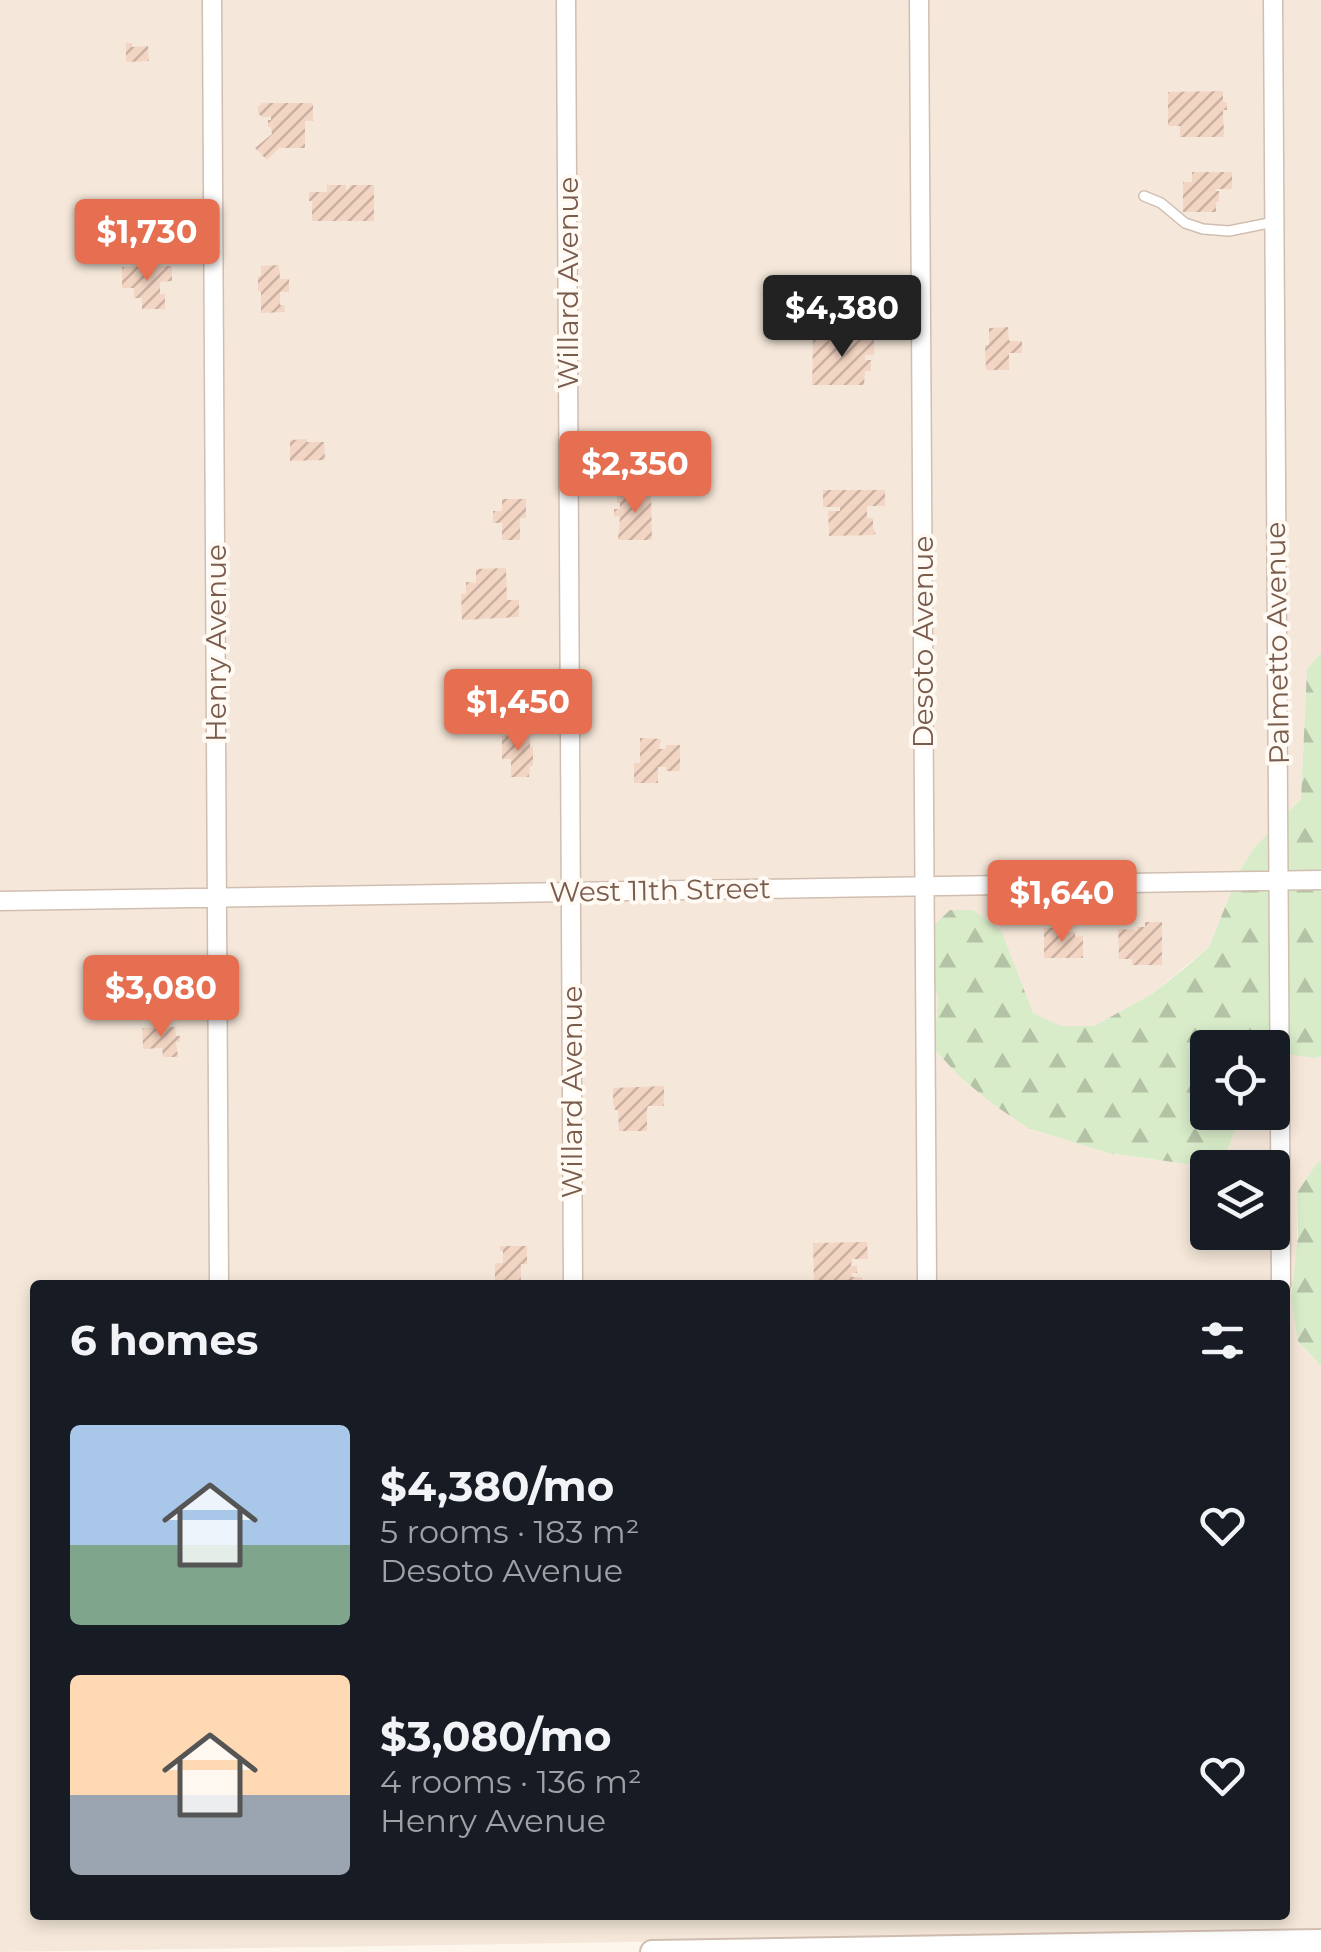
<!DOCTYPE html>
<meta charset="utf-8">
<style>
:root{--surface:#171b24;--page:#242831;--text:#f1f3f6;--muted:#9ea1a6;--accent:#e76f51}
body{margin:0;font-family:Montserrat,sans-serif;background:var(--page);color:var(--text);height:100vh;display:flex;flex-direction:column;font-size:38px;white-space:nowrap}
*{box-sizing:border-box;margin:0}
p{font-size:32px;color:var(--muted)}
.icon{flex:none;width:55px;height:55px;fill:none;stroke:currentColor;stroke-width:2;stroke-linecap:round;stroke-linejoin:round}
.map{position:relative;flex:1;overflow:hidden}
.sheet{position:absolute;left:30px;top:1280px;width:1260px;height:640px;display:flex;flex-direction:column;background:var(--surface);border-radius:10px;box-shadow:0 5px 15px #0003}
.sheet>*{flex:none}
.fabs{position:absolute;left:1190px;top:1030px;display:grid;gap:20px}
.fabs a{display:grid;place-items:center;width:100px;height:100px;border-radius:10px;background:var(--surface);box-shadow:0 5px 15px #0003;font-size:50px}
.price{position:absolute;translate:-50% -85px;padding:0 22px;border-radius:10px;background:var(--accent);color:#fff;font-size:32px;line-height:65px;filter:drop-shadow(0 2px 5px #0008)}
.price::after{content:'';position:absolute;left:50%;top:60px;width:30px;height:22px;margin-left:-15px;background:inherit;clip-path:polygon(0 0,100% 0,50% 100%)}
.price.selected{background:#222;color:#fff}
ul{padding:0;list-style:none}
li{display:flex;align-items:center;gap:30px;height:250px;padding:0 40px}
li span{display:grid;place-items:center;flex:none;width:280px;height:200px;border-radius:10px;color:#555}
li>.icon{margin-inline-start:auto}
span .icon{width:120px;height:120px;fill:#fffc;stroke-width:1}
li b{font-size:42px}
h2{display:flex;justify-content:space-between;align-items:center;height:120px;padding:0 40px;font-size:42px}
.map>svg:first-child{display:block}
.residential{fill:#f5e8da;fill-rule:evenodd}
.forest{fill:url(#forest-firs)}
.building{fill:url(#building-hatch)}
.lines{fill:none;stroke-linecap:round;stroke-linejoin:round}
.service-casing{stroke:#d1beb0;stroke-width:12}
.minor-casing{stroke:#d1beb0;stroke-width:21}
.tertiary-casing{stroke:#d1beb0;stroke-width:26}
.service{stroke:#fff;stroke-width:9}
.minor{stroke:#fff;stroke-width:18}
.tertiary{stroke:#fff;stroke-width:22}
.labels{text-anchor:middle;stroke-width:8;stroke-linejoin:round;paint-order:stroke}
.street-label{font-size:28px;fill:#7a5c4d;stroke:#fffaf3}
</style>
<div class="map">
<svg width="1321" height="1952" viewBox="0 0 1321 1952">
<defs>
<pattern id="forest-firs" width="22" height="20" patternUnits="userSpaceOnUse" patternTransform="scale(2.5)"><rect width="22" height="20" fill="#d8ecc9"/><path d="M5 1l3.5 6h-7zM16 11l3.5 6h-7z" fill="#b4c2a5"/></pattern>
<pattern id="building-hatch" width="6" height="6" patternUnits="userSpaceOnUse" patternTransform="scale(2.5)"><rect width="6" height="6" fill="#f3d5c3"/><path d="M-1 1l2-2M0 6l6-6M5 7l2-2" fill="none" stroke="#cab0a1"/></pattern>
</defs>
<rect width="100%" height="100%" fill="#fdf6ec"/>
<path class="residential" d="M0 0H1321V653L1307 669 1301 799 1254 848 1240 870 1209 947 1152 994 1094 1026H1061L1033 1013 1019 979H931L938 996 934 1049 960 1077 994 1105 1028 1128 1108 1153 1187 1164 1224 1158 1242 1113 1272 1112 1273 1048 1315 1058 1321 1056V1162L1317 1164 1297 1194 1298 1341 1321 1366V1931L0 1952ZM1208 1168H1272V1232H1208ZM35 1285H1285V1915H35Z"/>
<path class="forest" d="M1321 653V1056L1315 1058 1282 1053V1047H1261L1252 1045V1047L1208 1048V1112L1242 1113 1224 1158 1187 1164 1108 1153 1028 1128 994 1105 960 1077 934 1049 938 997 931 979 930 929 950 910H973L1001 930 1033 1013 1061 1026H1094L1152 994 1185 968 1209 947 1240 870 1254 848 1301 799 1307 669Z
M1321 1162V1366L1298 1341 1291 1298 1298 1236 1297 1193 1317 1163Z"/>
<path class="building" d="M126 43H132V47L148 46 149 61 126 62Z
M1223 91V102H1227V110H1223L1224 137H1180V126H1168V92Z
M262 103H313V121H305V148H279L267 160 255 148 272 134 271 127H268V120H271V117H262L258 113V107Z
M1192 172H1232V189H1216V191H1219V202H1216V212H1183V182H1192Z
M327 185H346V191L351 185H374V221H312V201H309V192H327Z
M279 265 280 279H289V292H280V305H284L285 312 261 313V291H258V276H261V266Z
M172 266V281L160 282V294H165V309H142V298H134V288H122V267Z
M1008 327 1009 341H1022V353H1009V370H986L985 345H989V328Z
M857 335H874V355H865V360H871V371H865L864 385H812L813 338H857Z
M307 439V442H324L325 460 290 461V440Z
M823 490H885V506H867V518H873V528L876 533 874 535 829 536 828 511H840V507H823Z
M617 492H651L652 540H618L620 516 614 517V509H620V503H617Z
M502 499H526V518H520V540H502V523H493V511H502Z
M506 568 507 600H519V617L462 620 461 594H466V582L476 583V569Z
M511 735 530 736V747H533V766H530L529 777H511V759H502V736Z
M640 738 661 739 659 749H666V745H680V771H666V767H658V783H634V763H640Z
M1145 922H1162V965H1132V959H1119L1118 929 1137 930V927H1145Z
M1044 928H1059V937H1067V932H1075V937L1083 936V958H1044Z
M175 1027 176 1036H180V1042H176L178 1057H163L162 1048 143 1049 142 1028Z
M664 1086V1106H648L647 1109V1131H619L618 1110H615L613 1103V1088Z
M867 1242 868 1259H852L851 1266H857V1273H851L852 1277H862V1285H814L813 1243Z
M500 1246H527V1264H521V1285H503V1282H495V1263H503V1251H500Z"/>
<g class="lines">
<defs>
<path id="service" d="M1144 196 1161 203 1185 223 1203 229 1229 231 1274 222"/>
<path id="minor" d="M212 0 219 1285
M566 0 573 1285
M919 0 927 1285
M1273 0 1281 1285
M0 901 1321 880"/>
<path id="tertiary" d="M652 1952 1321 1941"/>
</defs>
<use href="#service" class="service-casing"/>
<use href="#minor" class="minor-casing"/>
<use href="#tertiary" class="tertiary-casing"/>
<use href="#service" class="service"/>
<use href="#minor" class="minor"/>
<use href="#tertiary" class="tertiary"/>
</g>
<g class="labels">
<g class="street-label">
<text transform="translate(568 283) rotate(-90)" y="10">Willard Avenue</text>
<text transform="translate(923 642) rotate(-90)" y="10">Desoto Avenue</text>
<text transform="translate(216 643) rotate(-90)" y="10">Henry Avenue</text>
<text transform="translate(1277 643) rotate(-91)" y="10">Palmetto Avenue</text>
<text transform="translate(660 890) rotate(-1)" y="10">West 11th Street</text>
<text transform="translate(572 1092) rotate(-90)" y="10">Willard Avenue</text>
</g>
</g>
</svg>
<div class="fabs">
<a><svg class="icon" aria-label="locate" viewBox="0 0 24 24"><circle cx="12" cy="12" r="6"/><path d="M12 2v4M12 18v4M2 12h4M18 12h4"/></svg></a>
<a><svg class="icon" aria-label="layers" viewBox="0 0 24 24"><path d="M12 4l9 5-9 5-9-5zM3 14l9 5 9-5"/></svg></a>
</div>
<b class="price" style="left:147px;top:284px">$1,730</b>
<b class="price selected" style="left:842px;top:360px">$4,380</b>
<b class="price" style="left:635px;top:516px">$2,350</b>
<b class="price" style="left:518px;top:754px">$1,450</b>
<b class="price" style="left:1062px;top:945px">$1,640</b>
<b class="price" style="left:161px;top:1040px">$3,080</b>
<section class="sheet">
<h2>6 homes<svg class="icon" aria-label="filters" viewBox="0 0 24 24"><path d="M4 7h16M4 17h16"/><circle cx="9" cy="7" r="2"/><circle cx="15" cy="17" r="2"/></svg></h2>
<ul>
<li><span style="background:linear-gradient(#a9c7e8 60%,#7fa58c 0)"><svg class="icon" aria-label="home" viewBox="0 0 24 24"><path d="M3 11l9-7 9 7M6 9v11h12V9"/></svg></span><div><b>$4,380/mo</b><p>5 rooms · 183 m²</p><p>Desoto Avenue</p></div><svg class="icon" aria-label="heart" viewBox="0 0 24 24"><path d="M12 20l-8-8c-3-5 5-10 8-4 3-6 11-1 8 4z"/></svg></li>
<li><span style="background:linear-gradient(#ffd9b3 60%,#9aa5b1 0)"><svg class="icon" aria-label="home" viewBox="0 0 24 24"><path d="M3 11l9-7 9 7M6 9v11h12V9"/></svg></span><div><b>$3,080/mo</b><p>4 rooms · 136 m²</p><p>Henry Avenue</p></div><svg class="icon" aria-label="heart" viewBox="0 0 24 24"><path d="M12 20l-8-8c-3-5 5-10 8-4 3-6 11-1 8 4z"/></svg></li>
</ul>
</section>
</div>
